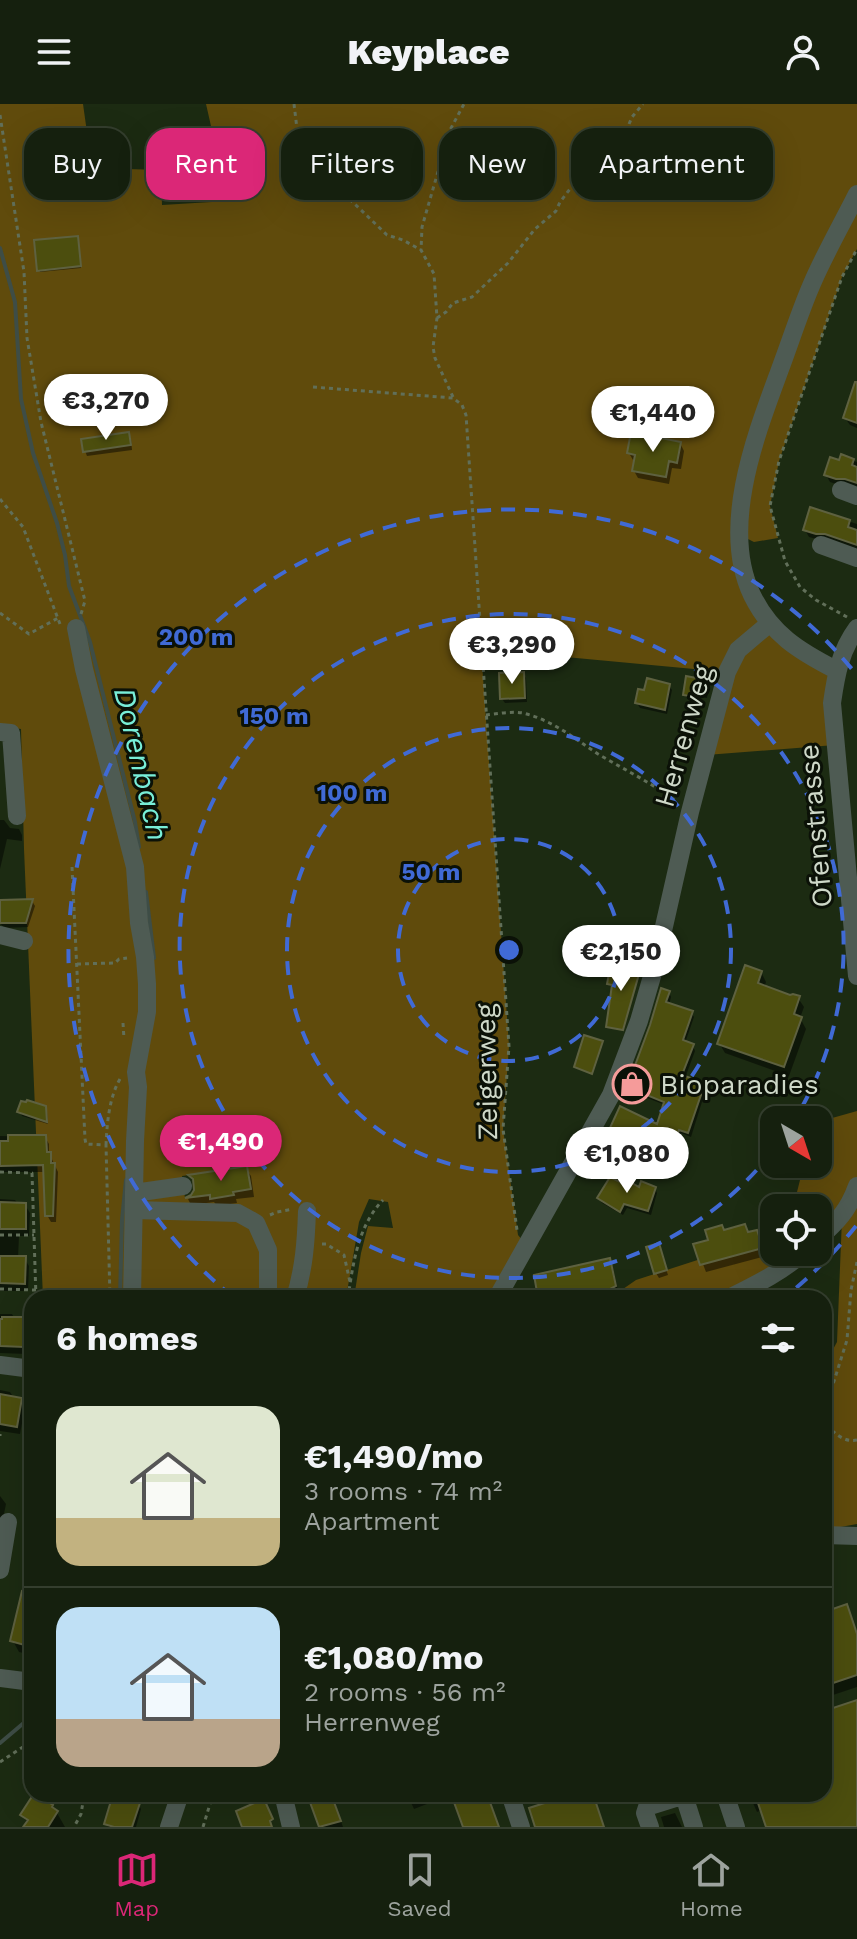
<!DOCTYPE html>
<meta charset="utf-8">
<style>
:root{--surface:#15200e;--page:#1e2817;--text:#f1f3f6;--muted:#9da39e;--line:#343e2e;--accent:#db2777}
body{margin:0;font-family:"Work Sans",sans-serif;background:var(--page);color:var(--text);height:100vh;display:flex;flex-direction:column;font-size:30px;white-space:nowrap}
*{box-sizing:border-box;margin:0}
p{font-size:26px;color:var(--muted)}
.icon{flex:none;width:44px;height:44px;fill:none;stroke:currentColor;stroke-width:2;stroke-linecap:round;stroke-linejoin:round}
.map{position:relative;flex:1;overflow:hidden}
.drawer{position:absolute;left:24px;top:1186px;width:808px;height:512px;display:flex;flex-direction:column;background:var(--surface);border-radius:24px;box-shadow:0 8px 32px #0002,0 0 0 2px var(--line)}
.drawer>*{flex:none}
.hud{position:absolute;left:24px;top:24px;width:810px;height:72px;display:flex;gap:16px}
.needle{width:52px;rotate:141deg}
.tools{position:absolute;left:760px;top:1002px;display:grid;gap:16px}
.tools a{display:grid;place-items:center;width:72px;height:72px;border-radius:16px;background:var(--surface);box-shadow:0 8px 32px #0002,0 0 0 2px var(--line);font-size:40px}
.price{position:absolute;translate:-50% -68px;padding:0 18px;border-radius:28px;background:#fff;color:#222;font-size:26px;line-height:52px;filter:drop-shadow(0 2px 4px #0008)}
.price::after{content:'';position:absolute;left:50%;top:48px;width:24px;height:18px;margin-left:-12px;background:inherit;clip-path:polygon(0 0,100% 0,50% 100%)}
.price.active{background:var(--accent);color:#fff}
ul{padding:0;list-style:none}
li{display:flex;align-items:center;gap:24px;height:200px;padding:0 32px}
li+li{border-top:2px solid var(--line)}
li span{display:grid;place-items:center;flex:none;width:224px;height:160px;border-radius:24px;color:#555}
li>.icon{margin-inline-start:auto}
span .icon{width:96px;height:96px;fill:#fffc;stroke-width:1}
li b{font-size:34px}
h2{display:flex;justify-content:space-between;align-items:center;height:96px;padding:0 32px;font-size:34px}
.chip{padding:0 28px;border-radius:24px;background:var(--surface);box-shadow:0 8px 32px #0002,0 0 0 2px var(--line);font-size:28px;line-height:72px}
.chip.active{background:var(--accent);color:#fff}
header{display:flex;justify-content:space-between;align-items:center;height:104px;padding:0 32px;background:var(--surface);font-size:36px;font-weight:800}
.tabs{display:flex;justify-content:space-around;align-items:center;height:112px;border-top:2px solid var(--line);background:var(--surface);font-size:22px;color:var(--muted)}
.tabs a{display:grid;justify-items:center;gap:4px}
.tabs .active{color:var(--accent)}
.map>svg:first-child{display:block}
.green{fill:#604b0c;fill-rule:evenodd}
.shadow{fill:#0007}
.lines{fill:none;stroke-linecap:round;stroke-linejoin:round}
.stream{stroke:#3e4d46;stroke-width:4}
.building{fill:#4c4e0e;stroke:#5e6140;stroke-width:2}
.path{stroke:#616f59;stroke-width:3;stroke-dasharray:4 4;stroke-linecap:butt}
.minor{stroke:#4e5b53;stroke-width:18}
.ring{fill:none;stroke:#406ad5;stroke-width:4;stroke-dasharray:14 10}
.labels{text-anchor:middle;stroke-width:6;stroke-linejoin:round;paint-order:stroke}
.street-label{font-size:28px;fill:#ced8c8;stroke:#0b1107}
.poi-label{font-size:28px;fill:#ced8c8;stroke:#0b1107;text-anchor:start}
.water-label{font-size:30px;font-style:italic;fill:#78eed8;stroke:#0b1107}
.centre{fill:#406ad5;stroke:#0b1107;stroke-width:4}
.ring-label{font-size:24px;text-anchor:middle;font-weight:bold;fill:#406ad5;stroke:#0b1107;stroke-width:6;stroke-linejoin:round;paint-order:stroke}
</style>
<header><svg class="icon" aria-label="menu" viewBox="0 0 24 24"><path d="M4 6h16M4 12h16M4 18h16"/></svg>Keyplace<svg class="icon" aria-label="person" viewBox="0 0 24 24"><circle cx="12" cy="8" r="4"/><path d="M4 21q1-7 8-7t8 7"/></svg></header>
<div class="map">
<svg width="857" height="1723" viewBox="0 0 857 1723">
<rect width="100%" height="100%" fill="#1c2b12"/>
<path class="green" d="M0 0H83L92 64 161 66 162 101 228 97 206 0H857V145L842 173 779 357 770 402 778 434 754 438 740 431 770 519 836 566 835 641 706 651 726 568 544 551 482 559 509 942 503 1025 518 1131 527 1142 497 1194H354L361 1149 368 1122 393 1124 388 1098 369 1095 359 1118 346 1194H43L24 745 21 625 0 622ZM247 1063 250 1085 233 1088V1092L211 1095 210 1091 185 1094 182 1072Z
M857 1007V1420L824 1426V1262L837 1238 842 1114 818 1135V1104H793L804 1060H818V1018Z
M774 1120V1148H804L729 1194H610L636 1176 719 1149Z"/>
<path class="shadow" d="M78 136 81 164 40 168 39 166Z
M857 294V324L850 321 845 314Z
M128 331 131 335 132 346 87 352 85 347Z
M680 339 684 347 681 365 672 364 669 380 638 374 634 367 636 357 633 356 629 349Z
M843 353 857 358V384L842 382 830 378 826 371 840 359Z
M812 405 857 420V446L809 433 805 426Z
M523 570 526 574 527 598 505 599 502 595Z
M706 578 709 582 707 594 699 593 698 597 688 595 685 591Z
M669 582 672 586 667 610 640 604 637 599Z
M0 716H4L10 724 19 725 22 731V737L7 735 0 765Z
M32 797 35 802 28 823 4 824 0 819V798Z
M640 865 623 926 609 924 614 882 609 880Z
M761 868 766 878 764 884 798 894 804 903 800 914 806 925 789 972 725 949 719 939Z
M669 888 671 893 669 901 691 908 694 913 685 939 693 942 695 947 685 974 704 980 706 985 691 1033 681 1029 672 1055 646 1046 614 1031 611 1026 658 1022 665 1001 632 988 629 983Z
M45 1004 47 1008 48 1020 22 1012 20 1008Z
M0 1032 45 1033 49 1040V1049L58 1068 56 1118H51L47 1111 45 1068H0Z
M246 1065 251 1072 254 1093 236 1095 237 1099 217 1102 214 1098 191 1101 188 1095 192 1092 196 1086V1080L191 1073Z
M655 1084 657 1089 651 1111 627 1104 623 1111 602 1099 600 1094Z
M0 1095 15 1096 19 1101H25L30 1109 29 1132H19L18 1154H24L29 1162 28 1187H0Z
M724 1128 749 1130 756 1128 766 1152 706 1168 696 1142 710 1137Z
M660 1146 668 1171 659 1174 656 1169Z
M609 1156 613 1164 619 1191 612 1194H525L540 1190Z
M783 1187 789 1194H775Z
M0 1210H12L15 1215H23L28 1223 27 1250 0 1249Z
M0 1286 10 1288 14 1294 20 1295 25 1303 20 1330 0 1327Z
M0 1392 6 1400 0 1429Z
M32 1470V1551L19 1548 13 1537Z
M846 1503 857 1527V1583L824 1594V1510Z
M857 1598V1723H768L762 1706 757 1708 749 1690H824V1609Z
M141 1690H165L162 1699 143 1693Z
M311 1690H332L343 1723H321L310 1692Z
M407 1690H487L499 1723H465L453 1690 414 1705Z
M139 1701 141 1705 136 1723H108L106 1720Z
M57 1709 65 1723H25L28 1720 23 1711Z
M675 1709 682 1723H664L661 1713Z"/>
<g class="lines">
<path class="stream" d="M0 144 15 198 21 295 33 349 57 419 65 451 69 482 90 538 135 718 139 743
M146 788 154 854
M120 1194 122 1116 126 1076
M0 1639 32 1612"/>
</g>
<path class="building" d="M78 132 81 162 37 167 34 136Z
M855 278H857V319L843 314Z
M129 328 131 341 83 348 81 335Z
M631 328 681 338 677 359 669 357 666 373 632 367 635 351 627 349Z
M841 350 854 355 852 361 857 363V379L845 375H836L824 371 830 353 839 356Z
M810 403 850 416 848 423 857 426V441L825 430H816L803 426Z
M524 568 525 594 500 595 499 569Z
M686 572 707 576 705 590 697 589 696 593 683 591Z
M647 574 670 580 665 606 635 599 638 585 644 586Z
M33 795 26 819H0V796Z
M611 859 641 863 623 926 606 923 612 881 607 880Z
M745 861 762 867 758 879 790 891 793 890 800 892 794 910 802 913 784 963 717 940Z
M661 884 670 887 666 898 693 907 683 936 694 940 682 971 705 979 688 1029 679 1026 670 1052 642 1042 609 1026 620 1002 657 1020 664 998 627 983 650 921Z
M584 931 603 937 592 970 574 963Z
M27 996 46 1002 47 1018 17 1008 21 997 26 998Z
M8 1031H46L47 1048H51V1059H55L53 1112H45L43 1061 0 1062V1037H8Z
M247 1062 251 1085 233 1088 234 1091 210 1095V1091L185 1094 191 1091 194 1086 193 1075 188 1071Z
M610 1073 622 1079 625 1075 639 1083 641 1077 656 1083 648 1107 624 1100 620 1108 597 1094Z
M0 1098 26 1099V1125H0Z
M745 1120 748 1128 757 1126 763 1144 700 1161 693 1140 708 1136 705 1126 722 1121 724 1126Z
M659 1139 667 1166 654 1170 646 1143Z
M0 1152H26L25 1180 0 1179Z
M610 1154 616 1182 593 1194H538L534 1171Z
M2 1213H24V1243L0 1242V1215H2Z
M0 1290 22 1294 17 1323 0 1320Z
M22 1487 32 1489V1543L10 1537Z
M847 1500 857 1530V1571L824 1582V1508Z
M857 1596V1723H766L755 1690H824V1607Z
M113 1690H143L132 1723H114L104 1720Z
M307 1690H331L341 1717 319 1723Z
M451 1690H487L499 1723H463Z
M573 1690H593L604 1723H535L529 1704Z
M33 1691 40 1696 41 1694 53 1701 52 1703 58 1707 48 1723H23L28 1716 20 1711Z
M264 1695 273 1715 270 1717 272 1723H242L236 1707Z"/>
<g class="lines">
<path class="path" d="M294 0 301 58 317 72 336 82 387 131 403 136 421 146
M0 11 24 168 27 234 41 318 85 497 81 510
M437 214 446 208 453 199 472 193 508 159 535 125 556 107 560 98 570 85C580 84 585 78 590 69L596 67 603 56 624 32 632 13 643 0
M313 283 453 294 462 301 466 311 509 942 503 1025 517 1126
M453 293 435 254 433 243 437 214 434 170 421 146 422 123 450 26 464 0
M0 395 23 423 60 520
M0 509 29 530 58 514
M847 513 816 496 800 483 785 457 770 402 779 357 842 173 857 145
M486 611C497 610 511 607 523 609 552 616 574 634 598 650 625 666 652 679 677 698
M72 763 85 1035 86 1040 106 1041 110 1194
M77 860 115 859 119 855 127 854
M123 919 124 935
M106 1041C107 1019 109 994 120 975
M0 1068 32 1069 36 1194
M270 1111 277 1108 293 1105
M0 1131H34
M322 1140H326L344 1151 350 1178
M857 1158 851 1186 847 1236 829 1293 824 1319C834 1328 843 1339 857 1336
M0 1185 36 1186
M348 1194C353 1159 358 1122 383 1096
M0 1330V1332
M0 1658 32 1637
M73 1690 83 1698 81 1710 74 1723
M203 1723 213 1690"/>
<path class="minor" d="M841 386 857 392
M821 441 857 454
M76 524 84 565 135 763 139 819 145 853 147 880V908L136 968 138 983 135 1037 132 1194
M857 524C840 547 836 571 832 599L857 872
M836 566C799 547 771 530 752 491 720 424 755 333 779 268 790 239 799 210 811 182 824 151 842 120 857 90
M0 628 11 629 17 712
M0 831 24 837
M134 1089 183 1082
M135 1106 238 1109 256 1119 268 1146V1194
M818 1135C837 1118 848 1107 857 1082
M295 1194C304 1164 306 1138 307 1107
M497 1194 611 991 639 917 655 862 690 708 727 568 738 546 770 519
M729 1194C755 1181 782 1168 804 1148
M0 1261 32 1265
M824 1431 857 1432
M0 1466 8 1418
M0 1574 32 1578
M283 1690 291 1723
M510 1690 521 1723
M725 1690 736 1723
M169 1723 180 1690
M650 1723 645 1709 647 1703 679 1693 686 1698 694 1723"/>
</g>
<g class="ring">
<circle cx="509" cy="846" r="111"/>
<circle cx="509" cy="846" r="222"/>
<path d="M772 1048A332 332 0 1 1 795 1015"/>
<path d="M856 1122A443 443 0 0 1 785 1193M233 1193A443 443 0 1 1 856 570"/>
</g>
<defs>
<symbol id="shop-ring" viewBox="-11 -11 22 22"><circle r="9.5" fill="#0b1107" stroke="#f59b9a" stroke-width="1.5"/><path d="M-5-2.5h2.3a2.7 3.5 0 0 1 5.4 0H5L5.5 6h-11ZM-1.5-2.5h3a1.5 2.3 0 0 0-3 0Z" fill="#f59b9a"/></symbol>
</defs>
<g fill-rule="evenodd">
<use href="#shop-ring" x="610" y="958" width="44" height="44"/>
</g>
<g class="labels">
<g class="street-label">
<text transform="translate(683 632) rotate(-74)" y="10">Herrenweg</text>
<text transform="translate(815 722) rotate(-95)" y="10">Ofenstrasse</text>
<text transform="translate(486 968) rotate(-91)" y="10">Zeigerweg</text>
</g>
<g class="poi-label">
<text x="660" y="990">Bioparadies</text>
</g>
<g class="water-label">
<text transform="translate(141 660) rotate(77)" y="10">Dorenbach</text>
</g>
</g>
<circle cx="509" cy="846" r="12" class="centre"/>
<g class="ring-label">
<text x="196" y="541">200 m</text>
<text x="274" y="620">150 m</text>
<text x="352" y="697">100 m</text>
<text x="431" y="776">50 m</text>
</g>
</svg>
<div class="tools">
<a><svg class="needle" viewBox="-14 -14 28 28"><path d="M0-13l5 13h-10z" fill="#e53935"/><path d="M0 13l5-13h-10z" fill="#9da39e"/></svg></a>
<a><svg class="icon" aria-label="locate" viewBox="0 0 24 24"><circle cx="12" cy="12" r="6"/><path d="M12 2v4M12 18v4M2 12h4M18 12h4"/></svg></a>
</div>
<b class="price" style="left:106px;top:338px">€3,270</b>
<b class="price" style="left:653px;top:350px">€1,440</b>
<b class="price" style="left:512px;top:582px">€3,290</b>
<b class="price" style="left:621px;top:889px">€2,150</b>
<b class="price active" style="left:221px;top:1079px">€1,490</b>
<b class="price" style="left:627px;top:1091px">€1,080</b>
<div class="hud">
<a class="chip">Buy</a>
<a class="chip active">Rent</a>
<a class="chip">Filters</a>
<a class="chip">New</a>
<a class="chip">Apartment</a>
</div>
<section class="drawer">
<h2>6 homes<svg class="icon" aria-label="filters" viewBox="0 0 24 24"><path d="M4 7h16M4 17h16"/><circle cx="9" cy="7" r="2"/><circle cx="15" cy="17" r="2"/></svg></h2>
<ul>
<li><span style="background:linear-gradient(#dfe7d0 70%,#c2b280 0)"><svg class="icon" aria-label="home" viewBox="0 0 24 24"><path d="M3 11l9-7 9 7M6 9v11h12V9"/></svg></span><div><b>€1,490/mo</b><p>3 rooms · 74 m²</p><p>Apartment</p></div></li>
<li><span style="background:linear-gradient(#bfe0f5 70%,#b9a48a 0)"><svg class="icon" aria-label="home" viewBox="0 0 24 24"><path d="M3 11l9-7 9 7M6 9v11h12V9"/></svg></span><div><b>€1,080/mo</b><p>2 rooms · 56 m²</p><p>Herrenweg</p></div></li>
</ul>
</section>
</div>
<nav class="tabs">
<a class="active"><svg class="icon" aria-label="map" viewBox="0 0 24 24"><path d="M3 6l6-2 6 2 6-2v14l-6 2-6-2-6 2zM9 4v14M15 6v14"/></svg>Map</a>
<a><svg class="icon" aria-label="saved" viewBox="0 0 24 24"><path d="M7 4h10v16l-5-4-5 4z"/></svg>Saved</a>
<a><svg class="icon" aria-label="home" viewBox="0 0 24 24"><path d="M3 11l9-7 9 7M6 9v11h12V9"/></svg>Home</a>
</nav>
